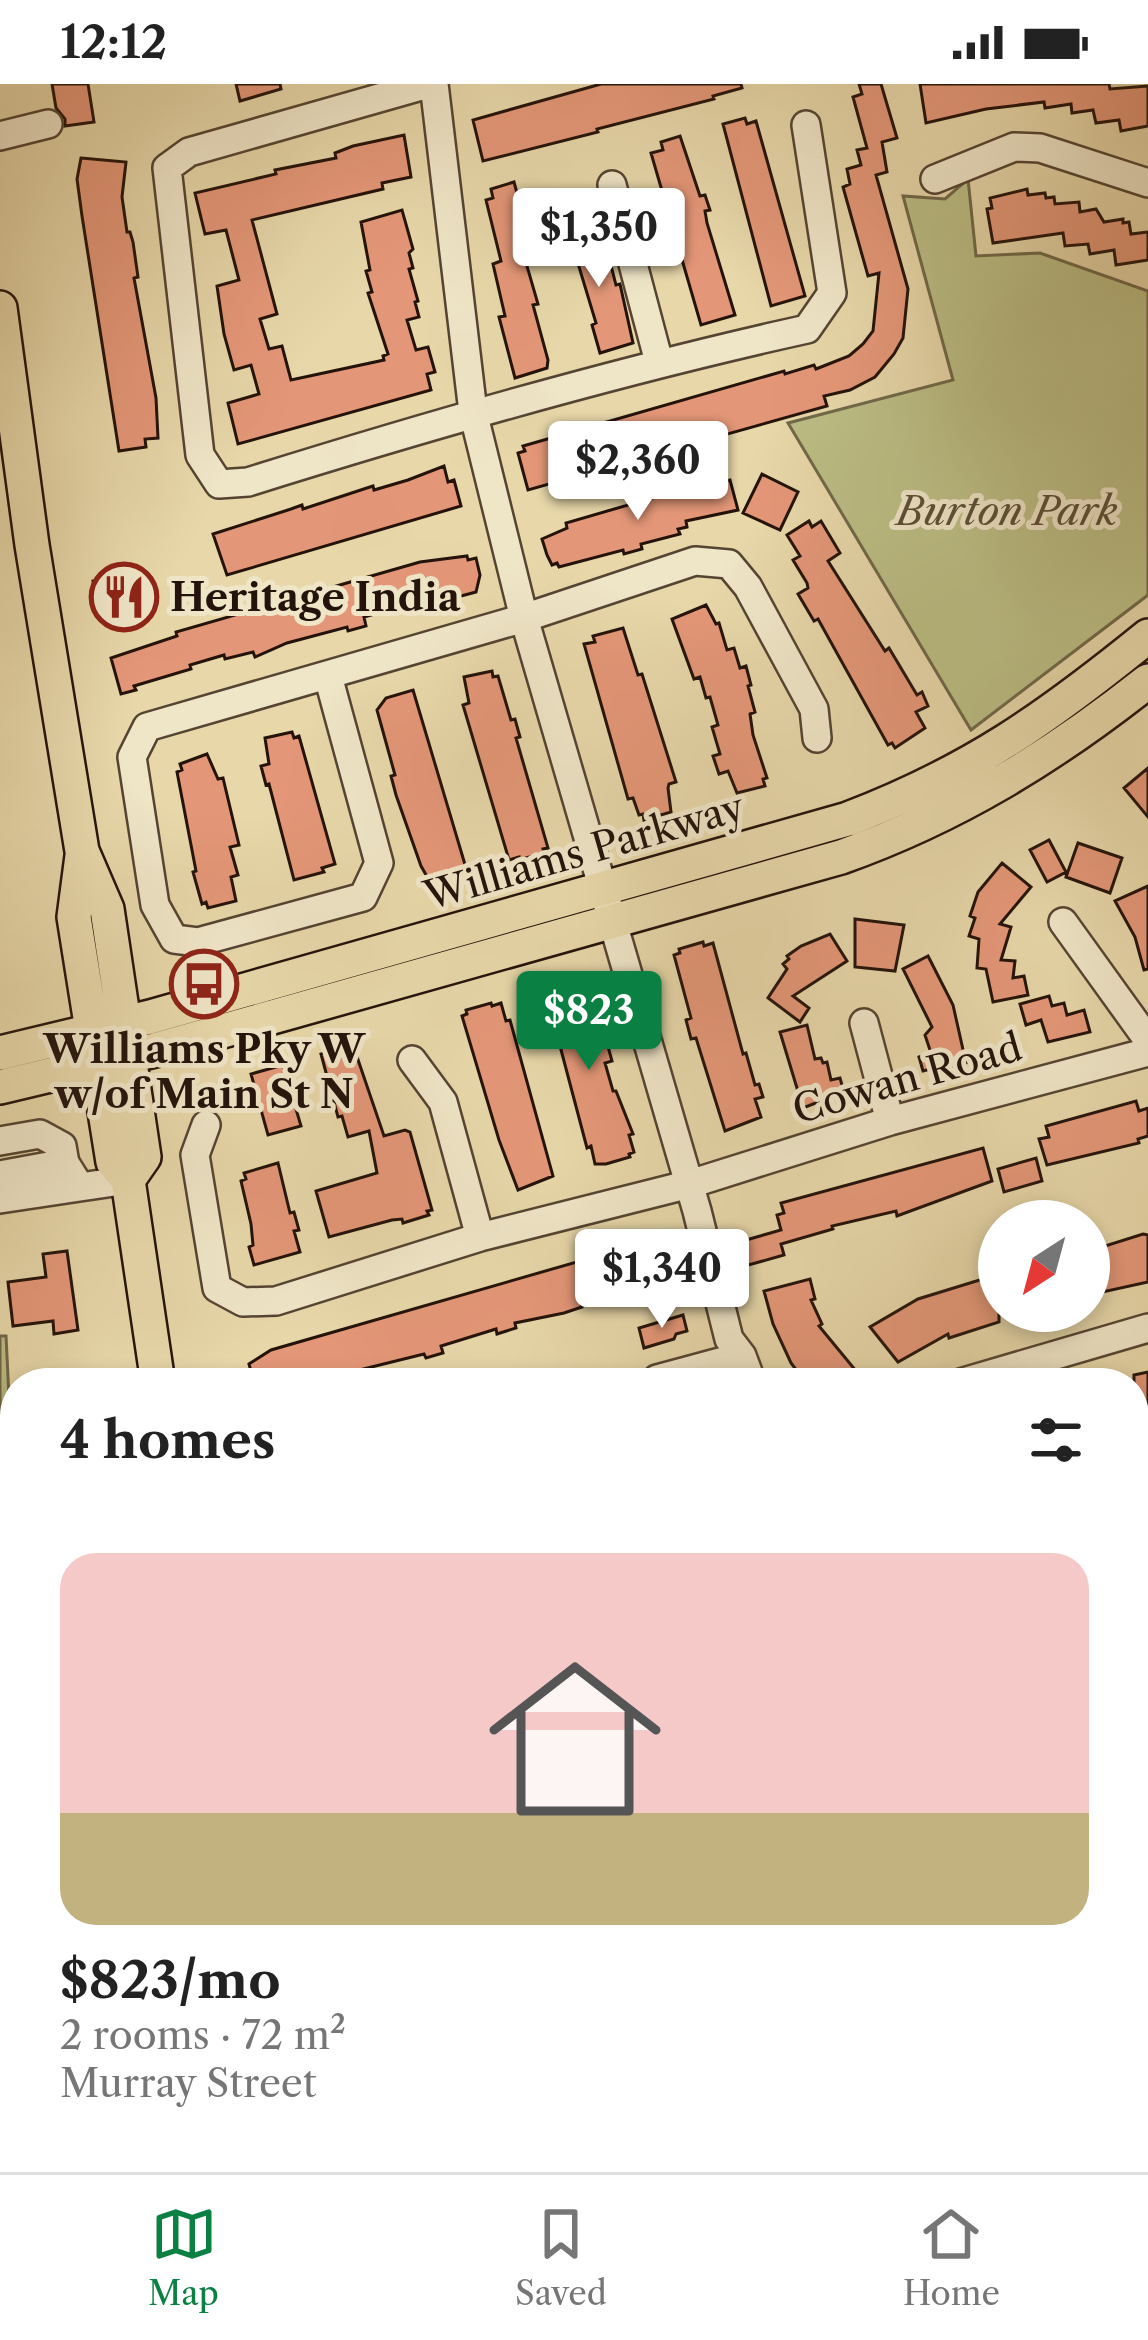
<!DOCTYPE html>
<meta charset="utf-8">
<style>
:root{--surface:#fff;--page:#f6f6f6;--text:#222;--muted:#767676;--line:#e0e0e0;--accent:#0b8043}
body{margin:0;font-family:"Libre Caslon Text",serif;background:var(--page);color:var(--text);height:100vh;display:flex;flex-direction:column;font-size:45px;white-space:nowrap}
*{box-sizing:border-box;margin:0}
p{font-size:39px;color:var(--muted)}
.icon{flex:none;width:66px;height:66px;fill:none;stroke:currentColor;stroke-width:2;stroke-linecap:round;stroke-linejoin:round}
.map{position:relative;flex:1;overflow:hidden}
.sheet{position:absolute;left:0px;top:1284px;width:1149px;height:804px;display:flex;flex-direction:column;background:var(--surface);border-radius:48px 48px 0 0;box-shadow:0 6px 18px #0003}
.sheet>*{flex:none}
.needle{width:78px;rotate:216deg}
.tools{position:absolute;left:978px;top:1116px;display:grid;gap:24px}
.tools a{display:grid;place-items:center;width:132px;height:132px;border-radius:50%;background:var(--surface);box-shadow:0 6px 18px #0003;font-size:60px}
.price{position:absolute;translate:-50% -102px;padding:0 27px;border-radius:12px;background:#fff;color:#222;font-size:39px;line-height:78px;filter:drop-shadow(0 3px 6px #0008)}
.price::after{content:'';position:absolute;left:50%;top:72px;width:36px;height:27px;margin-left:-18px;background:inherit;clip-path:polygon(0 0,100% 0,50% 100%)}
.price.current{background:var(--accent);color:#fff}
ul{padding:0;list-style:none}
li{display:grid;align-content:center;gap:24px;height:636px;padding:0 60px}
li span{display:grid;place-items:center;height:372px;border-radius:36px;color:#555}
li>.icon{margin-inline-start:auto}
span .icon{width:216px;height:216px;fill:#fffc;stroke-width:1}
li b{font-size:51px}
h2{display:flex;justify-content:space-between;align-items:center;height:144px;padding:0 60px;font-size:51px}
.status{display:flex;justify-content:space-between;align-items:center;height:84px;padding:0 60px;background:var(--surface);direction:ltr}
.status svg{height:33px;fill:currentColor}
.tabs{display:flex;justify-content:space-around;align-items:center;height:168px;border-top:3px solid var(--line);background:var(--surface);font-size:33px;color:var(--muted)}
.tabs a{display:grid;justify-items:center;gap:6px}
.tabs .current{color:var(--accent)}
.map>svg:first-child{display:block}
.green{fill:#bbbd84;stroke:#706848;stroke-width:3}
.building{fill:#e49778;stroke:#24130b;stroke-width:3}
.lines{fill:none;stroke-linecap:round;stroke-linejoin:round}
.minor-casing{stroke:#554432;stroke-width:32}
.major-casing{stroke:#24130b;stroke-width:38}
.minor{stroke:#efe5c7;stroke-width:27}
.major{stroke:#e7d7a9;stroke-width:33}
.labels{text-anchor:middle;stroke-width:10;stroke-linejoin:round;paint-order:stroke}
.park-label{font-size:39px;font-style:italic;fill:#594e35;stroke:#efe5c7}
.poi-label{font-size:39px;font-weight:bold;fill:#24130b;stroke:#efe5c7;text-anchor:start}
.street-label{font-size:39px;fill:#24130b;stroke:#efe5c7}
</style>
<div class="status"><b>12:12</b><svg viewBox="0 0 49 12"><path d="M0 12V9h3v3zM5 12V6h3v6zM10 12V3h3v9zM15 12V0h3v12zM26 1h20v11H26zM47 4h2v5h-2z"/></svg></div>
<div class="map">
<svg width="1148" height="2088" viewBox="0 0 1148 2088">
<rect width="100%" height="100%" fill="#e7d7a9"/>
<filter id="stains"><feTurbulence type="fractalNoise" baseFrequency=".00167" numOctaves="4"/><feColorMatrix values="0 0 0 0 .2 0 0 0 0 .09 0 0 0 0 .02 0 0 0 .5 -.17"/></filter>
<radialGradient id="worn" r=".72"><stop offset=".6" stop-color="#630" stop-opacity="0"/><stop offset="1" stop-color="#630" stop-opacity=".3"/></radialGradient>
<path class="green" d="M968 95 976 172 1040 169 1148 207V511L971 646 788 339 953 296 903 112 945 115Z
M0 1252H6L15 1437 0 1439Z
M1148 1940V2054L1134 2057V1944Z
M702 2073H1112L1116 2088H649Z"/>
<path class="building" d="M52 0H88L94 38 65 42V35L56 24Z
M236 0H280L281 5 240 17Z
M601 0H741L742 4 713 12 714 15 597 45 598 48 483 77 473 36Z
M859 0H881L897 54 882 58 887 88 876 91 908 205 903 254 894 270 875 293 850 306 824 312 827 322 528 406 518 369 525 367 523 362 784 287 785 290 814 281 816 285 849 272 863 260 873 247 879 189 868 192 843 103 850 100 847 85 861 81 857 66 867 64 853 13 862 10Z
M920 0H1109L1110 5 1148 2V42L1121 47 1119 36 1096 39 1093 26 1072 29 1071 20 1045 24 1044 18 986 25 926 39Z
M745 34 747 40 756 37 805 212 771 222 723 40Z
M404 51 411 93 382 99 383 105 252 136 277 230 260 235 269 265 282 262 291 296 384 276 383 272 388 270 368 209 372 208 366 187 370 186 361 138 402 126 413 165 409 169 413 184 409 185 418 217 415 218 419 233 407 236 416 266 428 263 435 288 427 290 431 306 238 360 228 319 259 310 251 281 234 286 224 250 217 202 239 196 226 146 205 150 195 109 276 90 275 86 336 74 335 69 353 62Z
M680 52 700 112 705 111 710 126 705 127 707 139 735 231 701 241 651 69 663 66 661 58Z
M81 74 126 78 122 113 127 148H130L133 158 138 193 134 194 156 314 158 354 145 355 146 363 119 367 82 132 77 95Z
M514 98 530 156 520 158 538 220 533 221 548 276 547 284 515 294 499 233 505 232 493 180 501 177 486 116 493 114 491 105Z
M1027 105 1028 111 1045 109 1046 114 1054 113 1055 120 1079 118 1080 128 1096 125 1104 138 1123 135V139L1129 138 1131 150 1148 148V176L1116 181 1114 166 1090 170 1088 160 1065 162 1063 149 993 159 987 125 992 124 990 114Z
M582 144 585 153 593 151 599 172 608 170 616 201 620 200 633 259 600 269 592 241 596 239 577 176 567 179 559 150Z
M444 382 448 398 454 396 461 422 227 491 213 450 291 425 302 421 303 425 373 402 374 406 408 396Z
M762 390 798 408 780 446 743 429Z
M721 394 722 398 730 396 738 426 686 437 687 443 678 445 680 450 641 460 642 465 624 470 623 466 559 483 557 479 552 481 547 471 542 455 567 444 566 439Z
M809 437 812 443 821 437 840 469 828 477 885 567 889 564 917 611 922 608 928 622 916 628 925 644 895 664 892 659 888 661 818 535 814 537 798 510 808 504 807 499 793 476 800 472 787 451Z
M467 472 468 476 476 474 480 491 476 508 398 529 396 524 364 533 366 542 348 547 347 543 287 559 255 573 253 568 225 575 224 571 190 581 191 585 134 602 136 606 121 610 111 574 177 552 176 548 420 478Z
M123 493H133L134 503 151 501 155 524 98 532 93 497Z
M706 521 716 540 719 539 727 566 734 564 740 584 746 582 751 601 748 602 755 628 750 630 753 651 767 694 763 695 765 702 737 709 728 687 719 690 713 672 720 670 712 643 718 641 710 613 706 614 700 593 694 595 672 535Z
M623 544 638 591 642 590 676 698 669 700 668 704 671 728 644 736 643 730 639 731 633 714 628 715 584 560 595 558 593 552Z
M492 587 493 593 498 592 511 636 515 635 520 653 516 654 548 764 543 765 544 769 519 776V773L509 776 463 621 469 619 464 593Z
M413 606 469 794 433 803 421 782 396 711 391 692 395 691 377 626 386 614Z
M292 648 294 654 299 652 335 780 322 784 324 788 294 796 269 700 266 701 261 682 269 680 265 654Z
M207 670 218 695 223 694 239 761 230 763 238 791 231 793 236 817 208 824 206 818 202 820 193 788 196 787 177 688 182 686 180 680Z
M1148 684V733L1124 704Z
M1049 756 1066 788 1047 798 1030 766Z
M1078 759 1122 774 1110 809 1066 793Z
M1002 779 1031 803 1000 840 1011 843 1001 876 1015 877 1013 894 1024 892 1028 911 993 918 986 885 977 884 979 855 969 852 975 834 970 832 978 808Z
M1148 802V885L1144 886 1135 853 1115 817Z
M855 835 904 841 895 887 855 883Z
M830 850 847 877 793 912 809 924 800 938 768 914 787 885 783 880 789 875 787 872 801 862Z
M703 858 704 862 713 859 743 970 746 969 755 1001 759 1000 763 1013 755 1015 761 1033 725 1047 696 954 691 955 686 936 691 934 674 871 680 869 679 865Z
M928 872 953 921 966 979 936 987 935 984 923 987 919 973 931 969 925 951 932 943 903 885Z
M580 892 602 961 607 959 612 977 605 979 613 1007H616L633 1050 629 1051 634 1068 629 1070 630 1073 606 1080H595L591 1062 587 1064 555 943 552 944 547 926 550 925 545 908 554 905V899Z
M1049 912 1052 922 1064 919 1067 931 1084 926 1090 948 1048 958 1041 936 1026 941 1020 920Z
M491 919 492 922 501 919 506 937 510 936 553 1092 518 1106 499 1056 462 932 467 930 466 926Z
M807 941 815 975 821 974 823 979 827 978 831 996 840 994 844 1008 803 1024 780 948Z
M353 961 384 1052 405 1046 410 1048 432 1126 427 1127 429 1131 403 1139 402 1135 392 1136 329 1153 316 1107 377 1089 369 1047 348 1053 342 1032 338 1033 321 970Z
M283 981 301 1042 268 1051 251 990Z
M1136 1017 1139 1027 1148 1024V1052L1138 1055 1139 1059 1047 1081 1039 1055 1049 1053 1046 1042Z
M983 1064 992 1097 897 1132 896 1127 832 1142 833 1145 781 1160 784 1171 745 1182 739 1158 781 1146 777 1131 784 1129 781 1119Z
M1036 1074 1042 1097 1004 1108 998 1085Z
M278 1079 290 1129 294 1128 299 1146 294 1147 300 1168 254 1181 249 1163 253 1161 251 1140 241 1097 246 1095 244 1089Z
M1143 1150 1148 1151V1198L1089 1211V1167Z
M660 1154 663 1166 669 1164 678 1195 625 1206 581 1219 582 1223 564 1229 515 1239 516 1244 497 1250 496 1245 441 1262 443 1269 426 1274 424 1270 307 1299H254L249 1280 271 1266Z
M67 1167 78 1246 54 1250 53 1237 13 1242 8 1198 46 1193 43 1170Z
M999 1190V1238L949 1254 948 1250 898 1278 870 1243 918 1215Z
M810 1195 815 1215 811 1216 822 1240 819 1242 866 1299H806L791 1279 773 1240 764 1207Z
M683 1231 687 1247 676 1250 674 1255 644 1264 639 1244Z
M1148 1288V1333L1134 1337V1291Z
M1148 1465V1589H1143L1134 1554V1469Z
M8 1594 15 1638V1748L0 1750V1595Z
M66 2073H98L100 2088H69Z
M166 2073H201L203 2088H168Z
M411 2073H459L450 2088H403Z"/>
<g class="lines">
<defs>
<path id="minor" d="M428 0 189 68 167 84 200 371 219 400 248 398C433 340 617 287 807 245L832 209 806 41
M434 0 473 328 524 534 697 1127 729 1255 742 1272 752 1299
M0 52 48 40
M935 95 1014 63 1040 64 1148 99
M612 101 659 278
M328 592 379 779 363 813 198 858 174 855 155 821 132 673 147 643 524 534 695 477 729 480 748 503 814 625 817 654
M1063 838 1148 956
M864 939 890 1037
M412 976 443 1018 480 1153
M206 1041 195 1071 217 1204 243 1218 276 1217 480 1153 690 1100 890 1037 1148 968
M0 1057 40 1050 62 1062 65 1079 80 1103 128 1096
M0 1091 65 1079
M0 1115 80 1103
M657 1295 742 1272
M960 1299 1148 1244
M15 1535H12L15 1554
M1134 1707 1148 1763
M0 1827 15 1825
M1134 1831 1148 1826
M0 2030 15 2017
M124 2073 126 2088
M374 2073 376 2088
M582 2088 638 2073"/>
<path id="major" d="M0 224 32 461 82 767 107 825 144 1073 128 1096
M82 772 74 833 113 1078 128 1096 158 1299
M0 969 150 933 848 735C971 688 1047 634 1148 552
M0 1003 155 966 841 773C956 732 1052 673 1148 597
M277 2073 280 2088"/>
</defs>
<use href="#minor" class="minor-casing"/>
<use href="#major" class="major-casing"/>
<use href="#minor" class="minor"/>
<use href="#major" class="major"/>
</g>
<defs>
<symbol id="restaurant-ring" viewBox="-11 -11 22 22"><circle r="9.5" fill="#efe5c7" stroke="#8f2418" stroke-width="1.5"/><path d="M-5-6h1v4h1v-4h1v4h1v-4h1v5L-1.5 .5V6h-2V.5L-5-1ZM5-6V6H3V1.5H1.5Q1.5-4 5-6Z" fill="#8f2418"/></symbol>
<symbol id="bus-ring" viewBox="-11 -11 22 22"><circle r="9.5" fill="#efe5c7" stroke="#8f2418" stroke-width="1.5"/><path d="M-5-6H5V4H4V6H2V4H-2V6H-4V4H-5ZM-3.5-4V0h7V-4ZM-3.5 1.2v1.5H-2V1.2ZM2 1.2v1.5H3.5V1.2Z" fill="#8f2418"/></symbol>
</defs>
<g fill-rule="evenodd">
<use href="#restaurant-ring" x="86" y="475" width="76" height="76"/>
<use href="#bus-ring" x="166" y="862" width="76" height="76"/>
</g>
<g class="labels">
<g class="park-label">
<text x="1007" y="441">Burton Park</text>
</g>
<g class="poi-label">
<text x="170" y="527">Heritage India</text>
<text x="204" y="979" text-anchor="middle">Williams Pky W<tspan x="204" dy="45">w/of Main St N</tspan></text>
</g>
<g class="street-label">
<text transform="translate(584 767) rotate(-16)" y="14">Williams Parkway</text>
<text transform="translate(907 994) rotate(-16)" y="14">Cowan Road</text>
</g>
</g>
<rect width="100%" height="100%" filter="url(#stains)"/>
<rect width="100%" height="100%" fill="url(#worn)"/>
</svg>
<div class="tools">
<a><svg class="needle" viewBox="-14 -14 28 28"><path d="M0-13l5 13h-10z" fill="#e53935"/><path d="M0 13l5-13h-10z" fill="#767676"/></svg></a>
</div>
<b class="price" style="left:599px;top:206px">$1,350</b>
<b class="price" style="left:638px;top:439px">$2,360</b>
<b class="price current" style="left:589px;top:989px">$823</b>
<b class="price" style="left:662px;top:1247px">$1,340</b>
<section class="sheet">
<h2>4 homes<svg class="icon" aria-label="filters" viewBox="0 0 24 24"><path d="M4 7h16M4 17h16"/><circle cx="9" cy="7" r="2"/><circle cx="15" cy="17" r="2"/></svg></h2>
<ul>
<li><span style="background:linear-gradient(#f6c9c9 70%,#c2b280 0)"><svg class="icon" aria-label="home" viewBox="0 0 24 24"><path d="M3 11l9-7 9 7M6 9v11h12V9"/></svg></span><div><b>$823/mo</b><p>2 rooms · 72 m²</p><p>Murray Street</p></div></li>
</ul>
</section>
</div>
<nav class="tabs">
<a class="current"><svg class="icon" aria-label="map" viewBox="0 0 24 24"><path d="M3 6l6-2 6 2 6-2v14l-6 2-6-2-6 2zM9 4v14M15 6v14"/></svg>Map</a>
<a><svg class="icon" aria-label="saved" viewBox="0 0 24 24"><path d="M7 4h10v16l-5-4-5 4z"/></svg>Saved</a>
<a><svg class="icon" aria-label="home" viewBox="0 0 24 24"><path d="M3 11l9-7 9 7M6 9v11h12V9"/></svg>Home</a>
</nav>
